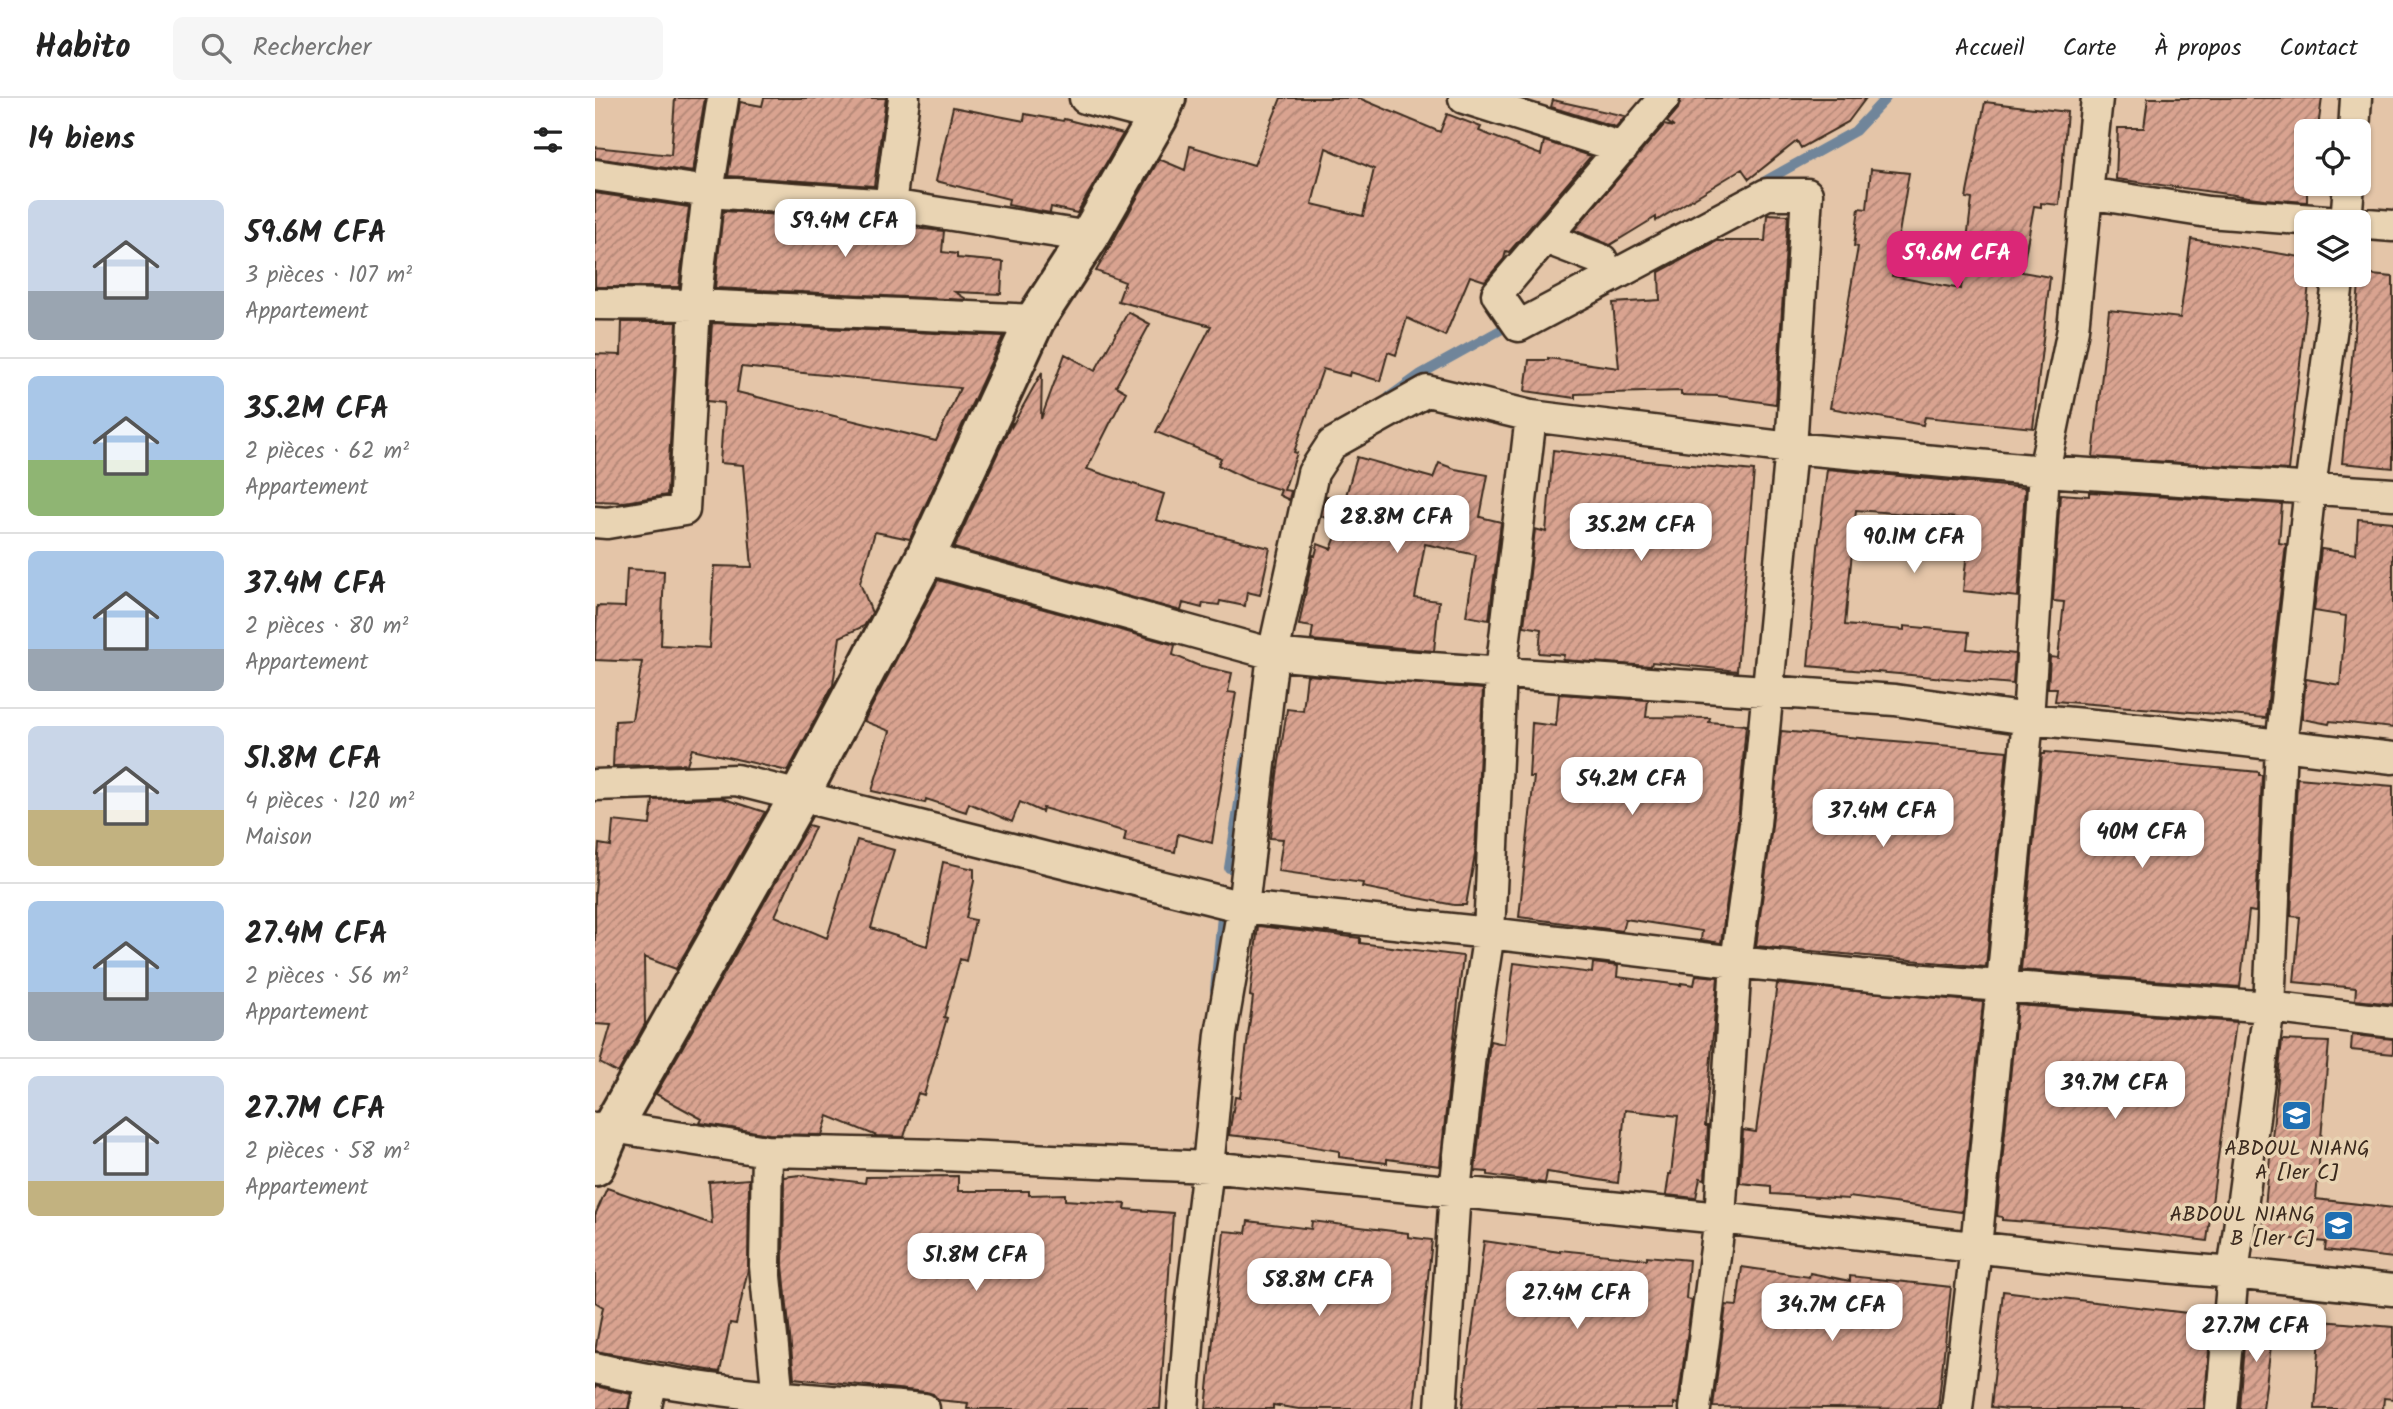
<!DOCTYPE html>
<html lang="fr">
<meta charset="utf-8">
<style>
:root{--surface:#fff;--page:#f6f6f6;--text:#222;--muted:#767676;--line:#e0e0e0;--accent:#db2777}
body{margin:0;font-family:Kalam,sans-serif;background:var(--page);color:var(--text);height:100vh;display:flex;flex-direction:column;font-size:26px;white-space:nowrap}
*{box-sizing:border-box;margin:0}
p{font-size:23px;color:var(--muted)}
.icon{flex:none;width:38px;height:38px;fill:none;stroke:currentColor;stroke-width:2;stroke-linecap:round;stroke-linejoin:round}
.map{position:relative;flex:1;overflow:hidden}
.sheet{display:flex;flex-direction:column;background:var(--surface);width:595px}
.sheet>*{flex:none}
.fabs{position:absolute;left:1699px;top:21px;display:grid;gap:14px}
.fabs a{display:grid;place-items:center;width:77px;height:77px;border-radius:10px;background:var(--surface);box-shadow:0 2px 5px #0004;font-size:35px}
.price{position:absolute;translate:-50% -60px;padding:0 16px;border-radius:14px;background:#fff;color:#222;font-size:23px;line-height:46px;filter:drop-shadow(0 2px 4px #0008)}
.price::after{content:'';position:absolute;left:50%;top:42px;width:21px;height:16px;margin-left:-10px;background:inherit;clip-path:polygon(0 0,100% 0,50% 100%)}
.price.selected{background:var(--accent);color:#fff}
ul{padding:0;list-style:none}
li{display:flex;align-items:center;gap:21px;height:175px;padding:0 28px}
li+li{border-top:2px solid var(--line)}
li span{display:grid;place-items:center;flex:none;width:196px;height:140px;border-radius:10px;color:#555}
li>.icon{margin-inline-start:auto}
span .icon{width:84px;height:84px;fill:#fffc;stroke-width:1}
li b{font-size:30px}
h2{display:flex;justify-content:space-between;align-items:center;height:84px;padding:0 28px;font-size:30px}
header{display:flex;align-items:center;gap:42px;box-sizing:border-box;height:98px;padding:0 35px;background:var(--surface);border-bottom:2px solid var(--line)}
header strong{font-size:33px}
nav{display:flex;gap:38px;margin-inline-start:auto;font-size:24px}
.search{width:490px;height:63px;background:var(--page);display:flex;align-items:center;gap:18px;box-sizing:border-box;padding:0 24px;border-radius:10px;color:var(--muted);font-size:26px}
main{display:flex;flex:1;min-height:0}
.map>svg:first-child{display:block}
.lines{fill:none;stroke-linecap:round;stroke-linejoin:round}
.stream{stroke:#6f859a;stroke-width:10}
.building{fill:url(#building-hatch);stroke:#3b2a1e;stroke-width:2;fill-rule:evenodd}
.street-casing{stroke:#3b2a1e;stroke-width:35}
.secondary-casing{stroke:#3b2a1e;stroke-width:44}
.street{stroke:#e9d4b3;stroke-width:30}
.secondary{stroke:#e9d4b3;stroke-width:38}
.labels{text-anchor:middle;stroke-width:7;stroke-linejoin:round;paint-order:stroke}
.poi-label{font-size:21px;fill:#3b2a1e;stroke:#e9d4b3}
</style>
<header>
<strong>Habito</strong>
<div class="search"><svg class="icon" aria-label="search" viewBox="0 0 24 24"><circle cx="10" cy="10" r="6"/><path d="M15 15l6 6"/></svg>Rechercher</div>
<nav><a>Accueil</a><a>Carte</a><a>À propos</a><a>Contact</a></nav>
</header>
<main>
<section class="sheet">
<h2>14 biens<svg class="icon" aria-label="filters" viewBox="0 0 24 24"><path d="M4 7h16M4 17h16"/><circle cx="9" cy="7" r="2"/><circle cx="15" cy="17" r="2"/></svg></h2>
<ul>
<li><span style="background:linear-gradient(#c9d6e8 65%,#9aa5b1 0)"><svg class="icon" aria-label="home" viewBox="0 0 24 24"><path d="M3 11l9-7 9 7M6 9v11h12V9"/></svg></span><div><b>59.6M CFA</b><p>3 pièces · 107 m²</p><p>Appartement</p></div></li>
<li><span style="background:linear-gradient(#a9c7e8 60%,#8fb573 0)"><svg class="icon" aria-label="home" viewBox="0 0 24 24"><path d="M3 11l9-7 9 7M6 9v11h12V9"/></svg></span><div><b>35.2M CFA</b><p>2 pièces · 62 m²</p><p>Appartement</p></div></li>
<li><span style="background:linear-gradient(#a9c7e8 70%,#9aa5b1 0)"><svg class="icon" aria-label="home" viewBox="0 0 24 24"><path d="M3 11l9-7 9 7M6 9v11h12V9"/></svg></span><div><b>37.4M CFA</b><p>2 pièces · 80 m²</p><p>Appartement</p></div></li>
<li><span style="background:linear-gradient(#c9d6e8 60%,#c2b280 0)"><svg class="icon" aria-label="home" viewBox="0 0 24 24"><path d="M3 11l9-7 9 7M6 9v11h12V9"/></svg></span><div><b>51.8M CFA</b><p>4 pièces · 120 m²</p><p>Maison</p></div></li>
<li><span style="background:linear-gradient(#a9c7e8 65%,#9aa5b1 0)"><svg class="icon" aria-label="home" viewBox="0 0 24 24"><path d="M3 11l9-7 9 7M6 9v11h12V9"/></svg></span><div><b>27.4M CFA</b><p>2 pièces · 56 m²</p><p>Appartement</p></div></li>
<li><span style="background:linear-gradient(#c9d6e8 75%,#c2b280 0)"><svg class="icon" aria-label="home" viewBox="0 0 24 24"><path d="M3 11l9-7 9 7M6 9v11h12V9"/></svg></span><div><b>27.7M CFA</b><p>2 pièces · 58 m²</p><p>Appartement</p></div></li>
</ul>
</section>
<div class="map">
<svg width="1798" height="1311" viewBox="0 0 1798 1311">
<defs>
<pattern id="building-hatch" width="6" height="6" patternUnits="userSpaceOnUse" patternTransform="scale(1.75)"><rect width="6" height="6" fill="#d9a390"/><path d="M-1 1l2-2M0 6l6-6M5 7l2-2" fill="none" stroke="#b18575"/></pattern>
</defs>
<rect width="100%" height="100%" fill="#e4c5a8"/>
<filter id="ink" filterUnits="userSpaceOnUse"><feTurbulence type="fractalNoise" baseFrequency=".0143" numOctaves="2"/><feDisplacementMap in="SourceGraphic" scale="14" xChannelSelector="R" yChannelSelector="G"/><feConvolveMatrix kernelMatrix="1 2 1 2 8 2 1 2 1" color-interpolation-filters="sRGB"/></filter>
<g filter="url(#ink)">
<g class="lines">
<path class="stream" d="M1161 88 1260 33 1291 0
M794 299 826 276 918 225
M634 770 651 659
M620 892 627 818"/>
</g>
<path class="building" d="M80 0H110L98 74 0 60V49L76 57Z
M169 0H291L279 88 133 78 145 4 167 8Z
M686 0H764L845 34 852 16 886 29 884 33 946 57 949 43 996 58 914 154 911 153 909 161 890 183 875 178 850 238 812 220 801 257 793 254 785 283 755 274 754 278 728 271 699 354 702 355 689 392 696 393 694 402 684 397 686 392 652 381 623 367 626 360 561 334 616 228 523 203 530 184 501 173 564 61 590 72 595 48 659 67ZM731 50 779 71 768 118 717 106Z
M1086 0H1271L1253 24 1206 50 1202 43 1154 81 1147 71 1061 123V119L1015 147 979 132 1069 27 1079 29 1072 24 1083 11Z
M1553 0H1727L1723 30 1712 28V104L1669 101 1521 81 1523 30H1549Z
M958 2 1030 18 1021 29 956 9Z
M1390 4 1472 14 1464 107 1446 105V109L1439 108 1427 174 1455 179 1438 330 1330 319 1328 327 1235 310 1263 149 1259 148 1264 110 1272 111 1276 71 1314 75 1297 178 1366 191 1377 101 1371 100Z
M358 9 429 23 430 16 468 23 469 21 528 36 482 115 456 109 455 115 413 107 414 101 341 83Z
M0 95 94 109 84 189H0Z
M128 113 274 123 273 126 349 133 347 154 362 156V160L408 164 406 196 360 194 373 202 120 190Z
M1172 116 1193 117 1181 306 1124 298 1086 297V293L980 296V300L930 293 934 262H953V260L1024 270 1018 205 1065 202 1064 174 1122 143H1170Z
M1596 141 1712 160V177H1715L1693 372 1498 359 1514 212 1585 220Z
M1765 176 1798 179V370L1747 365Z
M533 214 555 226 521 288 531 294 492 371 569 396 561 422 675 450 665 497 652 494 650 508 625 503 624 507 608 505 607 510 588 505 586 513 359 450 417 324V328L447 274 446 321 470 256 500 273Z
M27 224H82L72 397 29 404 0 403V256L26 257Z
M117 225 408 238 315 441 280 434 265 485 277 515 269 528 245 539 238 587 193 673 97 651 92 666 18 668 20 623 37 622 47 564 0 562 2 508 30 509 32 471 69 473 66 547 114 550 119 468 157 469 148 367 125 365 129 305 112 303ZM146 269 365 290 341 343 142 294Z
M958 352 1021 360 1159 373 1142 573 1057 564 1056 568 968 562 969 557 944 555 946 531 929 528 940 431 951 434Z
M762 359 838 380 844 365 860 371 893 377 885 419 906 424 894 522 871 518 881 457 830 446 820 500 844 503 839 553 716 542 718 529 704 527 718 457 720 458 723 446 736 451 746 427 726 418 731 398 750 401Z
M1232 371 1430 390 1423 499 1368 493 1375 421 1261 412 1250 527 1309 532V528L1374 534 1372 551 1420 556 1418 586 1213 568 1223 449Z
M1494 394 1687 406 1684 445 1691 446 1671 620 1460 603 1462 590H1453L1455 559 1463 560 1469 504 1458 503 1465 396 1494 398Z
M1763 421 1798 424V630L1735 623 1734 626 1707 621 1711 581 1745 587 1751 518 1719 513 1726 451 1761 456Z
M343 482 580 547 578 557 602 567 637 575 633 594 641 595 629 662 630 663 617 745 583 736 580 754 529 743 531 734 448 710 447 714 425 704 417 724 374 705 371 714 331 701 330 705 277 693 295 633 269 623Z
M712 577 888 591 880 757 871 807H859L767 789 768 785 683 773 688 741 675 740 682 677 692 611 708 613Z
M964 596 1053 602 1051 619 1115 620 1114 624 1151 627 1143 724 1126 845 1106 842 1107 833 1030 821 1027 833 924 819 939 679H934L937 625 961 628Z
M1186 633 1412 653 1391 869 1161 848 1177 728Z
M1450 654 1664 674V677H1667L1661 814 1654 813 1645 889 1426 872 1447 656H1450Z
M1702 680 1798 688V906L1760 902 1761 890 1699 884 1705 819 1696 818Z
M126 700 170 714 81 871 49 859 50 926 23 975 5 965 16 927 0 926V794L4 746 16 748 18 723 55 727 58 702Z
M213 727 220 729 180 818 232 840 262 742 299 752 276 830 332 848 348 764 379 771V783L371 820 380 822 371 863 365 861 349 919 352 920 329 997 323 995 309 1039 282 1038 233 1018 227 1037 174 1036 105 1025 107 1021 61 996Z
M663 828 765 840V845L868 858 845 1068 792 1061V1065L744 1059V1053L689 1044V1043L634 1037 640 999 645 1000 658 899 655 898Z
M919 865 997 875 998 865 1023 868 1022 879 1086 887V885L1099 887 1101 877 1123 879 1110 1028H1113L1110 1081 1105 1080 1101 1100 1071 1097 1074 1076H1076L1083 1018 1030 1012 1023 1085 952 1074 950 1085 893 1077V1074L880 1073 895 943 909 946Z
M1182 886 1388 904 1367 1114 1254 1099 1253 1101 1176 1096V1088L1145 1085 1148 1032 1161 1034Z
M1422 907 1641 924 1612 1143 1511 1130 1407 1122V1119L1402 1118Z
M1757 937 1798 941V956L1756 952Z
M1687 942 1734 944 1721 1101 1798 1110V1160L1730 1152 1731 1144 1667 1138Z
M205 1077 270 1085 271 1079 363 1078V1093H434V1097L470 1096V1102L531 1106 530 1111 578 1115 565 1311H372L373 1305 343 1302 338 1296 331 1294 199 1280 188 1167 189 1079Z
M154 1081 153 1171 141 1226 135 1225 125 1274 0 1253 8 1209 0 1204V1117L12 1090 117 1126 114 1084Z
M653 1123 716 1131 717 1123 813 1135V1139L837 1142 819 1311H704L678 1307V1311H611L629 1133 651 1135Z
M889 1143 965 1154V1152L1052 1161V1158L1094 1162 1091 1201 1097 1202 1083 1306 1079 1305V1311H867Z
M1147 1169 1214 1179 1215 1175 1255 1183V1178L1356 1189 1343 1311 1118 1309 1131 1207 1142 1208Z
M1408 1193 1617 1218 1609 1311H1414L1396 1309Z
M1651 1221 1679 1224 1668 1311H1644Z
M1726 1223 1798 1229V1301L1789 1300 1788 1311H1720Z
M0 1288 36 1296 33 1311H0Z"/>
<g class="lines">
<defs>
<path id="street" d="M490 0 563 19
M869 0 1028 50
M1069 0 902 196 924 228 1172 96H1212L1196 350 1160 726 1141 864 1125 1120 1100 1311
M1759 33 1761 0
M0 77 113 94 295 107 494 139
M1492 95 1613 114 1798 128
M295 107 309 0
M1751 124 1754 86
M950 140 1007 162
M0 206 100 207 440 222
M0 424 12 425 89 412 100 207 113 94 128 0
M330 460 678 556 793 567 1300 602 1433 621 1564 633 1798 660
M0 687 141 682 648 809 894 835 1141 864 1266 877 1674 909 1798 924
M0 1030 17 1029 172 1053 346 1057 613 1069 1125 1120 1500 1163 1638 1175 1798 1192
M172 1053 170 1168 184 1311
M0 1270C108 1296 219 1301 329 1311
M50 1311 57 1284
M588 1311 596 1209 613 1069 626 936 648 809 678 556 718 375 737 346 832 293 936 318 1196 350 1449 373 1798 396
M846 1311 860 1093 875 957 894 835 906 574 936 318
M1362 1311 1381 1149 1433 621 1449 373 1478 231 1502 0
M1626 1311 1638 1175 1674 909 1686 648 1715 390 1744 177"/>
<path id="secondary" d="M0 1068 17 1029 204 699 330 460 440 222 494 139 563 19 571 0"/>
</defs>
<use href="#street" class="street-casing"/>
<use href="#secondary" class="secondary-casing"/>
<use href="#street" class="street"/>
<use href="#secondary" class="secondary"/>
</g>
</g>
<defs>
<symbol id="school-square" viewBox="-11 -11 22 22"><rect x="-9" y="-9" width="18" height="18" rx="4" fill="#1f6fb2" stroke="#e9d4b3"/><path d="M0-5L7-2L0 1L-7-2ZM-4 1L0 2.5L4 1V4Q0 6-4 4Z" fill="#fff"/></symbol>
</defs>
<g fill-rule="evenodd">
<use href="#school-square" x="1684" y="1000" width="35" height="35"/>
<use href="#school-square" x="1726" y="1110" width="35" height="35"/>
</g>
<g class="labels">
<g class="poi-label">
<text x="1702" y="1057">ABDOUL NIANG<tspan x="1702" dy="24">A [1er C]</tspan></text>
<text x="1720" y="1123" text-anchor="end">ABDOUL NIANG<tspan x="1720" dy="24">B [1er C]</tspan></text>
</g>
</g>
</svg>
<div class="fabs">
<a><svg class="icon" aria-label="locate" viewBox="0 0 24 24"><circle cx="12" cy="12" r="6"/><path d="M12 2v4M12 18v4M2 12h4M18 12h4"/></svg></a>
<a><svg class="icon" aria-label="layers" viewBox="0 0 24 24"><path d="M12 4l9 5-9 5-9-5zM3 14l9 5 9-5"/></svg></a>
</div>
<b class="price" style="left:250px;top:161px">59.4M CFA</b>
<b class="price selected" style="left:1362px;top:193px">59.6M CFA</b>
<b class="price" style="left:802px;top:457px">28.8M CFA</b>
<b class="price" style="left:1046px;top:465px">35.2M CFA</b>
<b class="price" style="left:1319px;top:477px">90.1M CFA</b>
<b class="price" style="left:1037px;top:719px">54.2M CFA</b>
<b class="price" style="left:1288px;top:751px">37.4M CFA</b>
<b class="price" style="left:1547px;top:772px">40M CFA</b>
<b class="price" style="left:1520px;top:1023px">39.7M CFA</b>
<b class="price" style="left:381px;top:1195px">51.8M CFA</b>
<b class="price" style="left:724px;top:1220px">58.8M CFA</b>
<b class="price" style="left:982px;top:1233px">27.4M CFA</b>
<b class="price" style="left:1237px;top:1245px">34.7M CFA</b>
<b class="price" style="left:1661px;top:1266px">27.7M CFA</b>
</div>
</main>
